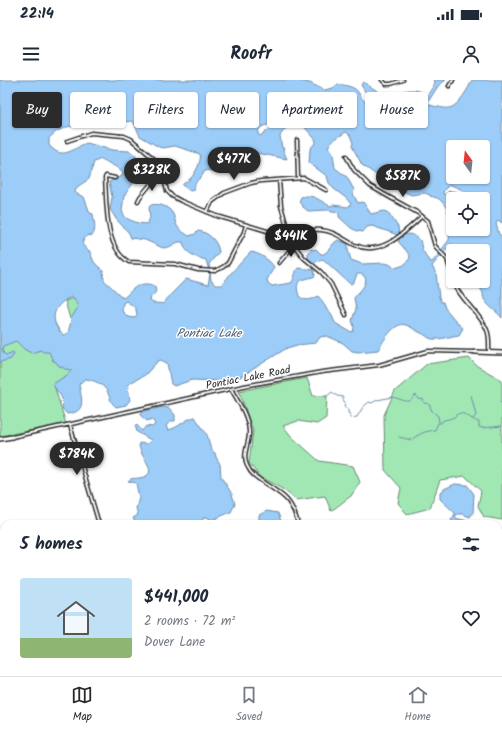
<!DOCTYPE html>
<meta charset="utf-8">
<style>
:root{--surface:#fff;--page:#f6f6f7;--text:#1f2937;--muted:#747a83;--line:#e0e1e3;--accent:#2b2b2b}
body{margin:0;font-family:Kalam,sans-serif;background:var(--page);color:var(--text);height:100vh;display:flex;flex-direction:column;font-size:15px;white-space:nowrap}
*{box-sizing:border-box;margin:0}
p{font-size:13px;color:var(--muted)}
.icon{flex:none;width:22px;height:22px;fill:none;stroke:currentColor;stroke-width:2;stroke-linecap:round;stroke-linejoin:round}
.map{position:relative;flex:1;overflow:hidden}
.details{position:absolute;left:0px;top:440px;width:502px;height:156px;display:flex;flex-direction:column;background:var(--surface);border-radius:12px 12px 0 0;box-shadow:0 1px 3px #0004}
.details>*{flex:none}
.banner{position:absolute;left:12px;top:12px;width:478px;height:36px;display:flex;gap:8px}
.needle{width:26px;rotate:345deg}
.controls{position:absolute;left:446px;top:60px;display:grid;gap:8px}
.controls a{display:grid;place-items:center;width:44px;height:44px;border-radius:4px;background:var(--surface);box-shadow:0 1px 3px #0004;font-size:20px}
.price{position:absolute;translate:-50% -34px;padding:0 9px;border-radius:14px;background:var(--accent);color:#fff;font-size:13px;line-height:26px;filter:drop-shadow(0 1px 2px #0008)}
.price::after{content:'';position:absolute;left:50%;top:24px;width:12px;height:9px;margin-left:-6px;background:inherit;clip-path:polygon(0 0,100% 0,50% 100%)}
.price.current{background:#222;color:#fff}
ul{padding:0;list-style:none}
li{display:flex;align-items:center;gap:12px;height:100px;padding:0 20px}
li span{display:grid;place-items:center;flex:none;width:112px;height:80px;border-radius:4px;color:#555}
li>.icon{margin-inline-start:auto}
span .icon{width:48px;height:48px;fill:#fffc;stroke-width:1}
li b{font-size:17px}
h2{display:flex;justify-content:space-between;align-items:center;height:48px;padding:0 20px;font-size:17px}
.tag{padding:0 14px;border-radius:4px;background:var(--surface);box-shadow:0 1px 3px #0004;font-size:14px;line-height:36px}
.tag.current{background:var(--accent);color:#fff}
.status{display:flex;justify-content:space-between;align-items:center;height:28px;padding:0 20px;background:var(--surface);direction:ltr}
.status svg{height:11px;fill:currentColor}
header{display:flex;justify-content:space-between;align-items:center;height:52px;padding:0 20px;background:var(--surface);font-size:18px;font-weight:800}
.tab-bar{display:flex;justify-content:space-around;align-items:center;height:56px;border-top:1px solid var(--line);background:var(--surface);font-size:11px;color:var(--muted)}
.tab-bar a{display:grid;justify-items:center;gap:2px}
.tab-bar .current{color:var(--accent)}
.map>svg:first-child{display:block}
.built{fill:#f8e7e3}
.green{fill:#a1e7b4;stroke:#668970}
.water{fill:#9cccf8;stroke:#6f8ca6;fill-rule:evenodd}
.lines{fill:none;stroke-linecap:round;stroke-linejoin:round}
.stream{stroke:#6f8ca6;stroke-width:1}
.street-casing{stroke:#2b2b2b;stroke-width:5}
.secondary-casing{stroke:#2b2b2b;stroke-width:6}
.street{stroke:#fff;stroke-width:2}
.secondary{stroke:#fff;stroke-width:3}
.labels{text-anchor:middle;stroke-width:3;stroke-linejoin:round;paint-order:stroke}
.street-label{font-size:11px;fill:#2b2b2b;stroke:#fff}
.water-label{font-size:12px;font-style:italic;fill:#4d5b68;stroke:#fff}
</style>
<div class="status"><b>22:14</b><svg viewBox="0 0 49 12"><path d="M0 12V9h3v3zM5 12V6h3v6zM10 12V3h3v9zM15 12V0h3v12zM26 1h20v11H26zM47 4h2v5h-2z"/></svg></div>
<header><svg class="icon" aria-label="menu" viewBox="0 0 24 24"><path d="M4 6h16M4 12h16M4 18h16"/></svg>Roofr<svg class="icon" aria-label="person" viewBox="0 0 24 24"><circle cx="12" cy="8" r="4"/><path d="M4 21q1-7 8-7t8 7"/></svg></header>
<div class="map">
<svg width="502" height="596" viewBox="0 0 502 596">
<rect width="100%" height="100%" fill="#fff"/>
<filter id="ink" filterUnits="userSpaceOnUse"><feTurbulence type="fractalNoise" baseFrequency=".025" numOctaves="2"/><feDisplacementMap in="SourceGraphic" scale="8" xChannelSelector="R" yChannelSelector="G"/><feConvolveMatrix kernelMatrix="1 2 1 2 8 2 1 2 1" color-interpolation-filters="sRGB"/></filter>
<g filter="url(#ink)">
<path class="built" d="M498 546H502V596H428L426 592H498Z"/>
<path class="green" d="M0 12 25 191 64 259 76 299 54 305 66 344 0 356Z
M76 217 81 235 70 239 65 221Z
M469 278 477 286 502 300V440L484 437 478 426 481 411 465 396 440 400 430 428 407 434 398 423 401 408 385 390 384 335 395 311 427 284Z
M307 298 313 316H327L326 338 317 344 298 341 283 346 292 357 319 381 353 386 360 402 351 416 331 431 325 416 296 420 284 410 260 397 249 383 253 351 239 311Z
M345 592H398L399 596H346Z"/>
<path class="water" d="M0 0H294L310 3 324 10 333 8 338 4C343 5 351 6 355 9 361 13 359 19 368 23L371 21 361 5 363 2 379 12 381 19C393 15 407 7 419 11 423 12 425 15 427 16L435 3 433 0H446L438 6 428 22 430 25 437 27 438 26 439 27C443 28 447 29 452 27 459 24 469 8 472 0H502V143L498 140 496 144 499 154 502 157V238C497 231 487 226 484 219 483 217 483 215 483 213 482 211 480 209 480 207L473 201H483V171H458L452 164H451L432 186 436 194 439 217 441 222H443L445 228 461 247 463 248 459 255C451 256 440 260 432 259 427 258 425 254 421 253 416 251 412 247 406 245 394 241 383 262 378 270L358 272 352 271 343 263 327 256 320 257 316 263 297 265 287 268 237 299 220 301 192 300 174 306 171 304 167 283 161 280 158 281 145 295 128 304 129 308 127 310 129 312 130 320 126 325 116 327C111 323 110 319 108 313 104 304 94 300 85 299L79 304C81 318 88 332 67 334L62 328C65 316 57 314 53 304L67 295 72 290 65 289 62 287 59 286 56 282 53 281 49 272H43L41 270 31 273 24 269 16 261 3 266 2 269 4 274 6 275 13 272 14 274 11 279 0 282ZM108 34V38L122 42 133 41 140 56 159 67 163 68 175 66 200 74C202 81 195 94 190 99 187 101 184 103 182 105L190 111 193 110C196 101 196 102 202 96L204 92 208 90 214 92 222 90 224 86 211 77C214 71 221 66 228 69L230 79 232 80 242 78 246 74 252 72 287 79 283 70 284 68H282L280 56C284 49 289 46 295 41H299L316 60 315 63 310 69 309 83 327 96 329 103 334 109 346 118 351 124 348 127 333 125 330 126C320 121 313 113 301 117L299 122 303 127 308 131 327 130 333 131 339 133V137L351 148 357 151 363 152 367 147 372 146 398 155 400 158 398 161C402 167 409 172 410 178L404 185 395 188 389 184 383 183 362 184 351 180 348 170V164L338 160C332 163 330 170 324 174H321L316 169 313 170 312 169 308 172V179L312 183 323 179 349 203 351 204 354 202 357 194H361L365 197C368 205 359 211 354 218L356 229 352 240 354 247 353 252 349 251 335 243 331 233 327 230 323 222 318 216C312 220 305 222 299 216 293 197 304 201 315 196L314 190 298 188C294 191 296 198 291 203L272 206 268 203 267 200 274 187C270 180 259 173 251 172L231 193 222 205H215L211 200 209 184 219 172C218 162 209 152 198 151L195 154 189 156C185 153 180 151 177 146 175 142 175 138 173 134 169 126 158 123 151 125L149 127 150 138 147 144 138 143 130 140 125 137 122 131 124 116 138 96V81L135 75 130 71 112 70 87 63 81 65 80 66C68 73 60 78 49 65V58L57 51 70 46 71 47C74 45 80 41 84 42L87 39 88 40 96 35ZM269 45 271 48 260 56 258 54C258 48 263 45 269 45ZM346 52 350 55 353 63 352 66 362 85 391 105 411 115 425 113 430 115V116C434 117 437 118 439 119 452 130 450 145 449 160L443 168 441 172 432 182 429 181 422 169 420 160C412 153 411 153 401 156L399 154 398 147 388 132 384 131 371 134 363 122 358 123 353 114 354 110 347 97 335 88 333 74 328 67 332 61ZM453 67H483V97H453ZM101 79 116 87 123 93 122 96 109 102 112 117 110 129 116 139 129 153 131 158 145 160 163 168 169 167 178 162H183C185 174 196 177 206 180L210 194 208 205 186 199C182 203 166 219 163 224 158 222 155 225 150 221L151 217C155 213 157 213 155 206 148 202 139 204 133 209 129 212 127 216 123 218L104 200 103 191 94 182 89 170 88 171 82 164 84 159 88 155 92 156C97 150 94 141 93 134L90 133 84 117 77 114 75 112 77 107 89 99 94 82ZM451 105 463 110 471 119H483V149H453V119H463C459 112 457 111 449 111L444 115 443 113C444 109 447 106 451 105ZM71 217 74 218 78 227 72 237 68 253 63 255C48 240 53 225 71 217ZM126 221C133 226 136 226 137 235L134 238 128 237 122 231 123 223Z
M163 327 169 328 175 335V341H171L166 346 168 350C179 348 184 339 195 337 198 341 202 348 206 353 210 359 208 369 215 373L216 377 220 384 221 397 232 414 235 424 231 432 212 440 205 436 201 442 202 444H136L133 438 138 435 136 428 139 418 136 403 128 401C132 397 134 399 139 398 161 395 142 379 140 369 139 367 139 365 139 363L147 364 151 360 137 352 135 345H137L142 351 146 346 153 347 155 344 152 339 147 341 139 334 145 331Z
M455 404 467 405 474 414 473 433 470 437 462 434H457L455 438 472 442 473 444H457L452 442 451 439 453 438 455 433 440 419V412L443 411 444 409Z
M267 431 278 433 282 444H259V435Z"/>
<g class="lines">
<path class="stream" d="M471 315 476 335 473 339
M326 317 332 312 337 316 343 317V320L345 322 344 327 348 329V333L350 334V338L357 337 363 327 369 322 372 323 377 320 393 317 405 321H410L416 315 420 320 423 319 424 323 429 324 432 331 438 336 439 342
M500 321 502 324
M399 357 411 360C417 355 427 350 435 350L438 343H441L442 341C446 339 451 339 454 337 455 337 455 336 456 335 463 329 472 341 479 342V347L481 348 502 346"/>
<defs>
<path id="street" d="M382 0 386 4H391L403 0
M449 6 453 0
M297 60 298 98
M67 61 91 53 124 56 131 59 160 84 167 111 172 116 181 121 217 136 284 156C297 156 308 148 321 150 334 151 343 159 355 165 381 177 404 153 422 136
M346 76 354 90 370 106 389 117 418 133 428 141 435 166 447 179 453 200
M160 84 169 82 172 84 171 90 163 98
M115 98 106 96 105 98C107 123 104 168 129 182L175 184 198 190 215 191 223 187 228 183 244 152 246 145
M279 100 281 126 287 147 292 156 294 165 304 178 321 192 331 204 346 235
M138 121 140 117 154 100 163 98
M207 132 212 122 224 113 251 103 261 101 304 98 326 110
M279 183 294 165
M453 201C459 219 481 234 487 250 490 257 489 265 489 272
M231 309C238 321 248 336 249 351 250 364 240 376 249 389 251 394 256 397 260 400 281 415 291 416 298 444
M70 345 99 444
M12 357 244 306 322 292 379 285 428 271 475 272
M0 470 4 469
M0 501 4 514
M0 518 4 517
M0 587 4 585
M110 592 113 596
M193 592 194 596
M221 592 222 596
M344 592 345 596
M104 596 110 594
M123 596 126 592
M258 596 272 592
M274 596 288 592"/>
<path id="secondary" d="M475 272 502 273
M0 359 12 357"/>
</defs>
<use href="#street" class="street-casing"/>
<use href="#secondary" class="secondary-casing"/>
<use href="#street" class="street"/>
<use href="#secondary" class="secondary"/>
</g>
</g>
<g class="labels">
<g class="street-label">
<text transform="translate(248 297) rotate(-11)" y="4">Pontiac Lake Road</text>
</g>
<g class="water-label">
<text x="209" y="257">Pontiac Lake</text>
</g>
</g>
</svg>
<div class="controls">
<a><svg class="needle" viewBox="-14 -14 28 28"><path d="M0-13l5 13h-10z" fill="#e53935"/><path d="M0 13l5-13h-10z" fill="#747a83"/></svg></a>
<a><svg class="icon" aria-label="locate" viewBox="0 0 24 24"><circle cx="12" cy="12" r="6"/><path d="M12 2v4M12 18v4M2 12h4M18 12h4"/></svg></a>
<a><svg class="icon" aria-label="layers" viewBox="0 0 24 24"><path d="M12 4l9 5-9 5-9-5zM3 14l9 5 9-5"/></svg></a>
</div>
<b class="price" style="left:234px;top:101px">$477K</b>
<b class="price" style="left:152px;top:112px">$328K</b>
<b class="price" style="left:403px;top:118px">$587K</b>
<b class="price current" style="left:291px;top:178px">$441K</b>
<b class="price" style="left:77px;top:396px">$784K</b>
<div class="banner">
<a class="tag current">Buy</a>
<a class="tag">Rent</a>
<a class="tag">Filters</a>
<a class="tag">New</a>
<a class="tag">Apartment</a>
<a class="tag">House</a>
</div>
<section class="details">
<h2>5 homes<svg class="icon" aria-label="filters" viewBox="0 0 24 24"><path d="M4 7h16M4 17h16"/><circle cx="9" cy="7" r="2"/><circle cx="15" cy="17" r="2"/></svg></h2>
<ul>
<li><span style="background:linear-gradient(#bfe0f5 75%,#8fb573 0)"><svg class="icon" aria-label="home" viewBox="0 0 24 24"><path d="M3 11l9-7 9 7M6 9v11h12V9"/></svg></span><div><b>$441,000</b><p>2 rooms · 72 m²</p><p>Dover Lane</p></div><svg class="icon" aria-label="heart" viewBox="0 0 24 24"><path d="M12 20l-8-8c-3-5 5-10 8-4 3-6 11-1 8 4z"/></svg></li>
</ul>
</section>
</div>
<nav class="tab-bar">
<a class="current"><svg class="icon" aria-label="map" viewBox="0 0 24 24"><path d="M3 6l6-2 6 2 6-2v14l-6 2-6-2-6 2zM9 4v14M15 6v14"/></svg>Map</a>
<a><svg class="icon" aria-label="saved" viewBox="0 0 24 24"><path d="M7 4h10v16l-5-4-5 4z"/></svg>Saved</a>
<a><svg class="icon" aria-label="home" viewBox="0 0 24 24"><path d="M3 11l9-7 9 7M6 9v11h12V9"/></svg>Home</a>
</nav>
